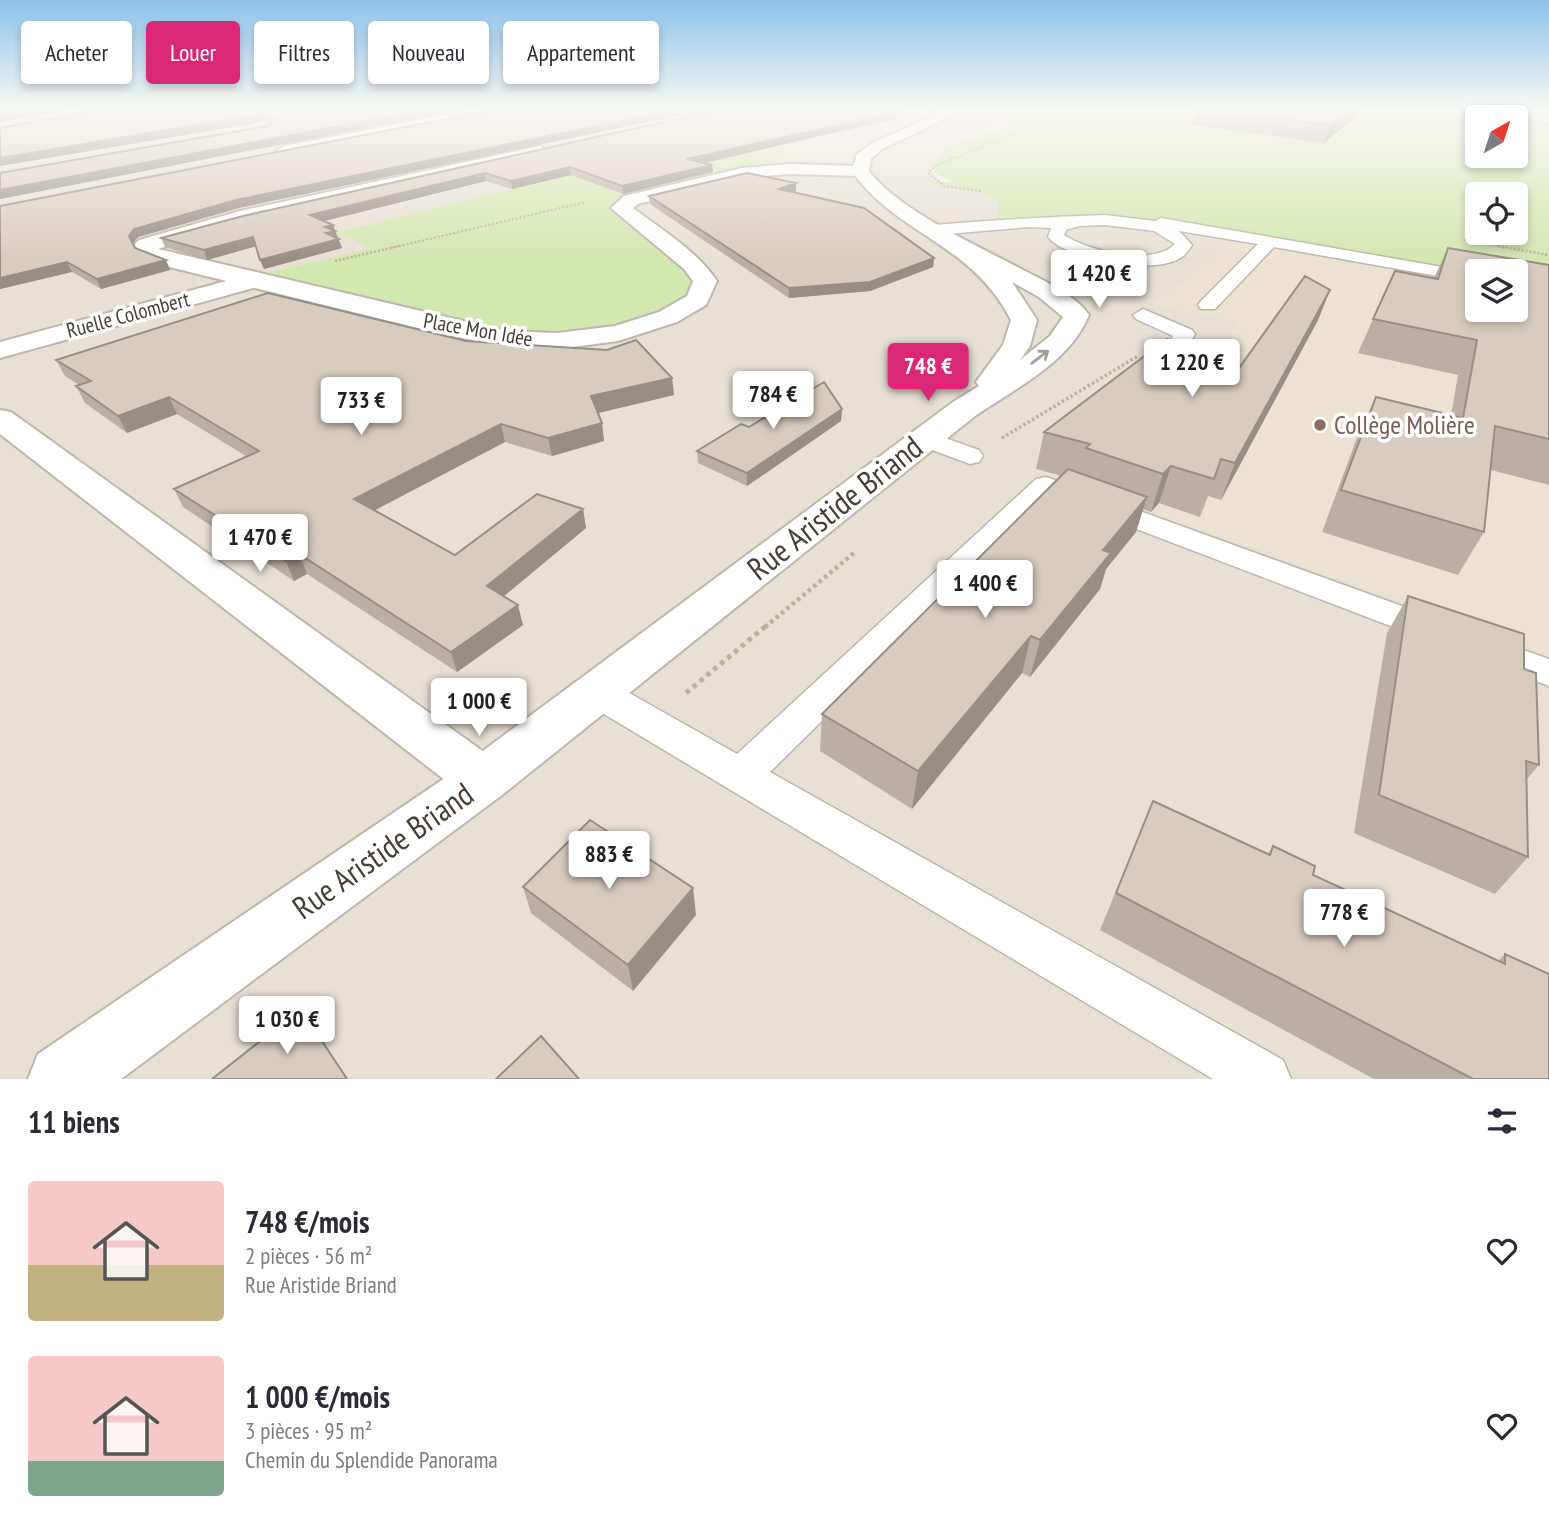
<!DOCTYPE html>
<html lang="fr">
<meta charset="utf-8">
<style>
:root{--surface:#fff;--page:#f7f7f7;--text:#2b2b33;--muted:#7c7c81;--accent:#db2777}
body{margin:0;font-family:"PT Sans Narrow",sans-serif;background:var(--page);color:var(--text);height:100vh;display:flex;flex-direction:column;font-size:26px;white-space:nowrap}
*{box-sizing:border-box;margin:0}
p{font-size:23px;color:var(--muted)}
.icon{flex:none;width:38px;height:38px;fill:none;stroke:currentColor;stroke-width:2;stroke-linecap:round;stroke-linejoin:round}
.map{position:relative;height:1079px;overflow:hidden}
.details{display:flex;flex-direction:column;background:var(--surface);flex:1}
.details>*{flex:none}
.banner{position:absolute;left:21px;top:21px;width:700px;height:63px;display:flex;gap:14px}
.needle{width:46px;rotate:39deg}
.tools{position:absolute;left:1465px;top:105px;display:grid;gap:14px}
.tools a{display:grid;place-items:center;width:63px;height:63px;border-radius:7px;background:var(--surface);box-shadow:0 4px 10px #0003;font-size:35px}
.price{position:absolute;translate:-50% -60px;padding:0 16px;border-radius:7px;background:#fff;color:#222;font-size:23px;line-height:46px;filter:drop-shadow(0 2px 4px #0008)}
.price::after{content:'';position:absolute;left:50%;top:42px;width:21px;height:16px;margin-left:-10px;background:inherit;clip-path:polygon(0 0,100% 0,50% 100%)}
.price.active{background:var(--accent);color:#fff}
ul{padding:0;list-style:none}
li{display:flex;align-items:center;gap:21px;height:175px;padding:0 28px}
li span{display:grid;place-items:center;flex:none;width:196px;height:140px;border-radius:7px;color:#555}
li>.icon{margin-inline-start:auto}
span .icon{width:84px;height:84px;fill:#fffc;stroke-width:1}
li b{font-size:30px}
h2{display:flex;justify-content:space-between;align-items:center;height:84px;padding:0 28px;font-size:30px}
.pill{padding:0 24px;border-radius:7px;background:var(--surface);box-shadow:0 4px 10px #0003;font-size:24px;line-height:63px}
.pill.active{background:var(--accent);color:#fff}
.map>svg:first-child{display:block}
.residential{fill:#e7e0d5}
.education{fill:#ece2d1}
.green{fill:#d3e7b0;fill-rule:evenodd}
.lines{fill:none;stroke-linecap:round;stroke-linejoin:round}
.service-casing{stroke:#bfb6aa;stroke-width:3}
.pedestrian-casing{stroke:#bfb6aa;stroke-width:4}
.minor-casing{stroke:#bfb6aa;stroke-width:4}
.tertiary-casing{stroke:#bfb6aa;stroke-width:4}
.path-far4{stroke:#c0b09b;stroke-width:2;stroke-dasharray:2 2;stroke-linecap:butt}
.path-far3{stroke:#c0b09b;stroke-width:2.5;stroke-dasharray:2 2;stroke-linecap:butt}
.path-far2{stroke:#c0b09b;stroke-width:3.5;stroke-dasharray:2.5 2.5;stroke-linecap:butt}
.path-far1{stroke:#c0b09b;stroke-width:4.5;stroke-dasharray:3.5 3.5;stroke-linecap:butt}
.path{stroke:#c0b09b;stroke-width:5;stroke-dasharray:4.5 4.5;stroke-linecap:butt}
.service{fill:#fff;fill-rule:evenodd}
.pedestrian{fill:#fff;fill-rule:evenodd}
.minor{fill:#fff;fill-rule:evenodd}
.tertiary{fill:#fff;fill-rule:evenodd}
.wall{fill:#baafa4}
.shaded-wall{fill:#978f86}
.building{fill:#d8ccbf;stroke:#978f86;stroke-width:2;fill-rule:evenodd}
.oneway{stroke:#a29f9a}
.education-dot{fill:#8d6e63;stroke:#fff;stroke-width:2.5}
.labels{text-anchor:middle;stroke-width:7;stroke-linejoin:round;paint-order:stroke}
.far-street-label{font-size:21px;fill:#463f36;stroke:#fff}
.education-label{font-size:26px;fill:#785e54;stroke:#fff;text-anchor:start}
.near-street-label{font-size:32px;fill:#463f36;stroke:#fff}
</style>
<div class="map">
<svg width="1549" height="1079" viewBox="0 0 1549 1079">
<rect width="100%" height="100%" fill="#f3efe7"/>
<path class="residential" d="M0 109H1029L936 156 932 172 939 180 966 188 1233 216 1247 232 1155 304 1239 322 1196 382 1037 469 1549 655V1079H0Z"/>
<path class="education" d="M1247 232 1477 272V310H1516L1549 285V655L1036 469 1196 381 1239 322 1154 305Z"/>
<path class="green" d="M1021 109H1495L1549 125V285L1516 271 1477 272 1210 226 1127 220 1014 221 997 216 998 203C982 183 951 195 930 182H955L934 173 933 162 951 145 987 134 1006 124ZM1477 117H1516V156H1477ZM1477 194H1516V233H1477Z
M632 135 805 154 626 197 612 203 610 212 672 258 696 283 676 308 624 326 563 333 507 330 268 273 372 248 336 233 503 191 697 148Z"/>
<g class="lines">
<defs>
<path id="service" d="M1494 109H1512L1549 118V124Z
M1105 215 1155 221 1161 218 1477 273V283L1274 247 1215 309H1201L1198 305 1201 301 1258 244 1179 231 1192 245C1189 249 1186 255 1182 257 1155 276 1068 261 1048 237L1051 228 1029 227 935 235 927 230 935 225C992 220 1048 217 1105 215ZM1105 225 1154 231 1175 244C1153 267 1088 251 1064 235L1066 230 1079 226Z
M1143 309 1192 330 1195 334 1179 363H1163L1160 358 1173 336 1136 319 1133 315Z
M925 431 979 450 983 456 979 462 970 464 916 444 912 439 916 434Z
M1046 477 1446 622 1451 630 1446 638 1434 642 1422 638 1050 496 770 772 1283 1060 1291 1079H1213L584 702 579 692 584 682 597 678 610 682 737 754 1036 479Z
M1487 637 1549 659V686L1475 658 1470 649 1475 640Z"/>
<path id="pedestrian" d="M256 273 264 275 268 280 264 285 0 358V342Z"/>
<path id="minor" d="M477 109H505L498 113 284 156 276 151 284 146Z
M930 109H960L962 111 955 115Z
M540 146 548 151 546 154 244 222 158 249 506 331 557 333 615 326 659 312 687 296 693 281 684 269 611 208 624 196 742 168 790 164 860 166 868 171 860 176 790 174 742 178 638 204 633 208C662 230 696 250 717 281L706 305 677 322 618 341 557 349 506 347 434 332 161 265C147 260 138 259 135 244L139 240 240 211Z
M0 410 11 412 502 765 509 780 502 795 483 802 464 795 0 434Z"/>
<path id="tertiary" d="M949 109H967L882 149 871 159 869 171C899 211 982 248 1027 272 1048 283 1075 295 1089 315 1069 363 1016 388 975 416L502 795 121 1079H28L38 1054 464 765 953 402 979 386 976 382 1003 345 1011 320C971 242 895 234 852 171L857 154 872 143ZM1012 282 1039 297 1063 317 1050 336 1020 360 1030 346 1037 320Z"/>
</defs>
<use href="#service" class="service-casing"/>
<use href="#pedestrian" class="pedestrian-casing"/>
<use href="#minor" class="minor-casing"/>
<use href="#tertiary" class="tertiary-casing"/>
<path class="path-far4" d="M1184 109 1188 110
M981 191 944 186 928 173 935 166 1035 125 1038 119 1034 109
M1464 240 1508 248
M391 248 586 202"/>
<path class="path-far3" d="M1498 246 1549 255
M335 261 399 246"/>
<path class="path-far2" d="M1002 438 1138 356"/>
<path class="path-far1" d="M765 627 854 553"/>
<path class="path" d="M686 693 767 625"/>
<use href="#service" class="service"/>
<use href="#pedestrian" class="pedestrian"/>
<use href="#minor" class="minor"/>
<use href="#tertiary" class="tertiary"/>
</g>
<path class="wall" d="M105 109H464L0 199V173L268 126 270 123 266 121 0 166V128Z
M722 109H905L897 112V118L703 163 712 165 713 172 623 194 571 175 512 189 486 181 324 221 333 225 342 248 264 269 256 246 207 260 165 247 161 238Z
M1196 109H1365L1324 143 1192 125Z
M796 191 793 192 934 258 933 267 870 291 789 298 650 204 649 196Z
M0 206 239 208 138 237 133 244 135 248 166 260 170 270 101 289 72 272 0 289Z
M1448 248 1549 265V485L1491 470 1484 532 1458 575 1322 532 1358 435 1376 397 1451 415 1458 375 1358 353 1373 319 1434 278Z
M1330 290 1318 320 1221 500 1208 496 1200 517 1159 503 1151 512 1143 509 1136 532 1106 569 1100 589 1030 677 1022 673 912 809 820 751 822 714 1062 476 1036 469 1044 432 1202 359 1239 368Z
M466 341 672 378 674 395 598 413 602 423 604 441 552 456 505 442 375 510 455 555 583 509 586 528 504 596 523 625 457 672 307 574 294 581 183 507 174 489 246 456 177 414 127 433 85 403 76 386 79 385 65 376 56 360Z
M842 409 841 421 747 486 698 463 697 451 749 427Z
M1408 596 1539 765 1527 779 1528 857 1495 894 1354 833 1387 633Z
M1153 801 1268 854 1273 846 1313 875 1498 961 1505 954 1549 1079H1374L1100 930Z
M523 887 696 915 633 991 531 913Z"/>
<path class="shaded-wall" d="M35 109H71L0 122V115Z
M431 109H464L0 199V190Z
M680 109H709L239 208 138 237 132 245 129 236 134 229 236 200Z
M887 109H905L895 112H897V118L687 167V159Z
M1351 109H1365L1324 143 1330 125Z
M264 114 266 121 0 166V158Z
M712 165 713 172 623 194 622 186Z
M570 167 571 175 512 189 511 181Z
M485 173 486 181 312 224 310 215Z
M796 183V191L779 197V189Z
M333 225 342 248 264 269 260 260 325 227Z
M253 237 257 246 207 260 204 250Z
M934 258 933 267 870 291 789 298V288Z
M166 260 170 270 101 289 97 279Z
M67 262 72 272 0 289V278Z
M1330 290 1318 320 1221 500 1235 463Z
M672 378 674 395 594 414 591 396Z
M169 397 177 414 127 433 118 416Z
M842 409 841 421 747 486V473Z
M602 423 604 441 552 456 548 438Z
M501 424 505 442 360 518 354 499Z
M1171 466 1159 503 1151 512 1163 474Z
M1147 497 1136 532 1106 569 1100 589 1030 677 1040 640 1103 550Z
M583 509 586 528 492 606 487 586Z
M299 554 307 574 294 581 286 561Z
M518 605 523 625 457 672 451 652Z
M1031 636 1022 673 912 809 918 771Z
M693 888 696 915 633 991 628 965Z"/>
<path class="building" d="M0 109H35L0 115Z
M105 109H431L0 190V173L268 126 272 120 264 114 0 158V128Z
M498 109H680L236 200 134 229 129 236 135 248 166 260 97 279 67 262 0 278V206Z
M722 109H889L897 112 687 159 712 165 622 186 570 167 511 181 485 173 310 215 333 225 325 227 335 231 326 233 339 239 260 260 253 237 204 250 161 238 243 216Z
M1204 109H1351L1330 125Z
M747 173 796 183 779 189 864 208 934 258 870 282 789 288 649 196Z
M1448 248 1549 265V439L1495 426 1484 532 1341 490 1376 397 1463 418 1477 340 1373 319 1395 271 1438 279ZM1477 271H1516V310H1477Z
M1305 276 1330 290 1235 463 1221 459 1214 479 1171 466 1163 474 1086 448 1090 444 1044 432 1167 339 1202 359 1239 368Z
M268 293 466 341 607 350 636 340 672 378 591 396 602 423 548 438 501 424 354 499 455 555 537 494 583 509 487 586 518 605 451 652 299 554 286 561 174 489 259 451 169 397 118 416 76 386 91 381 56 360Z
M824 382 842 409 747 473 697 451 741 424 749 427Z
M1068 469 1147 497 1103 550 1111 553 1040 640 1031 636 918 771 822 714Z
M1408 596 1524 634V669L1536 673 1539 765 1526 761 1528 857 1379 795Z
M1153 801 1270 855 1273 846 1315 866 1313 875 1505 964V954L1549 974V1079H1473L1116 893Z
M590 820 693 888 628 965 523 887Z
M301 1009 347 1079H212Z
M541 1036 579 1079H496Z"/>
<defs><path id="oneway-shaft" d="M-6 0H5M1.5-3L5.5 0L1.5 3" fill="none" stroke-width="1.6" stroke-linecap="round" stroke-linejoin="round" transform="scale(1.75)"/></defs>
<use class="oneway" href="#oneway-shaft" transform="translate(1040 357) rotate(-37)"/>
<linearGradient id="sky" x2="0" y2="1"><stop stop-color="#8dc2eb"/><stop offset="0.42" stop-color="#faf8f4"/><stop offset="1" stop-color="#faf8f4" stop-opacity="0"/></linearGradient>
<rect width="1549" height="260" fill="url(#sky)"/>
<circle class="education-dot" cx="1320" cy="425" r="7"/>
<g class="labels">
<g class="far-street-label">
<text transform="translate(128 315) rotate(-15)" y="7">Ruelle Colombert</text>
<text transform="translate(478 330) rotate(10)" y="7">Place Mon Idée</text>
</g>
<g class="education-label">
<text x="1334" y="434">Collège Molière</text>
</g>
<g class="near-street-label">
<text transform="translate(835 508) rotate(-38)" y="11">Rue Aristide Briand</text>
<text transform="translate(383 851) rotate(-35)" y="11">Rue Aristide Briand</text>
</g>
</g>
</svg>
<div class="tools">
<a><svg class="needle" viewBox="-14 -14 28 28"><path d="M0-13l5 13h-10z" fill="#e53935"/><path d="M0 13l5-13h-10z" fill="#7c7c81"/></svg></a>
<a><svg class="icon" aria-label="locate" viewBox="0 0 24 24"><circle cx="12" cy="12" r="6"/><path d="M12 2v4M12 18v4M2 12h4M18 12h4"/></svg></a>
<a><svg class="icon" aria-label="layers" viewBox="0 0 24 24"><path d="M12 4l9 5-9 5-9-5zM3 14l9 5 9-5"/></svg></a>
</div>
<b class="price" style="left:1099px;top:310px">1 420 €</b>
<b class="price" style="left:1192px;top:399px">1 220 €</b>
<b class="price active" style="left:928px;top:403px">748 €</b>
<b class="price" style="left:773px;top:431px">784 €</b>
<b class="price" style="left:361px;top:437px">733 €</b>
<b class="price" style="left:260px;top:574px">1 470 €</b>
<b class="price" style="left:985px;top:620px">1 400 €</b>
<b class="price" style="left:479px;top:738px">1 000 €</b>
<b class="price" style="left:609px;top:891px">883 €</b>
<b class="price" style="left:1344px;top:949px">778 €</b>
<b class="price" style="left:287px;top:1056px">1 030 €</b>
<div class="banner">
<a class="pill">Acheter</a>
<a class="pill active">Louer</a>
<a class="pill">Filtres</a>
<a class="pill">Nouveau</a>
<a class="pill">Appartement</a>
</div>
</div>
<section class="details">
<h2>11 biens<svg class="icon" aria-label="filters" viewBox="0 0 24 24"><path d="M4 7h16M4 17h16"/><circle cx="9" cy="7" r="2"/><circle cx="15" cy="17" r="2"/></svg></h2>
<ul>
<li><span style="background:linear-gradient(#f6c9c9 60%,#c2b280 0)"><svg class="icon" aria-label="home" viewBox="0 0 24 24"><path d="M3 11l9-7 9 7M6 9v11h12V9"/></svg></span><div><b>748 €/mois</b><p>2 pièces · 56 m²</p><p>Rue Aristide Briand</p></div><svg class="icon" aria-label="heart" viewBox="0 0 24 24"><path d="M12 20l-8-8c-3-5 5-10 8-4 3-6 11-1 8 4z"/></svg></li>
<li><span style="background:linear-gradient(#f6c9c9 75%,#7fa58c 0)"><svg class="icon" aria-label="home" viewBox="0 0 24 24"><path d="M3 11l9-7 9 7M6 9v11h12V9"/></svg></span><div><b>1 000 €/mois</b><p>3 pièces · 95 m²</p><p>Chemin du Splendide Panorama</p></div><svg class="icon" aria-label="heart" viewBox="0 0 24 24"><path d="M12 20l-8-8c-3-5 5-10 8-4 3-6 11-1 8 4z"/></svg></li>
</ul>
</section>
